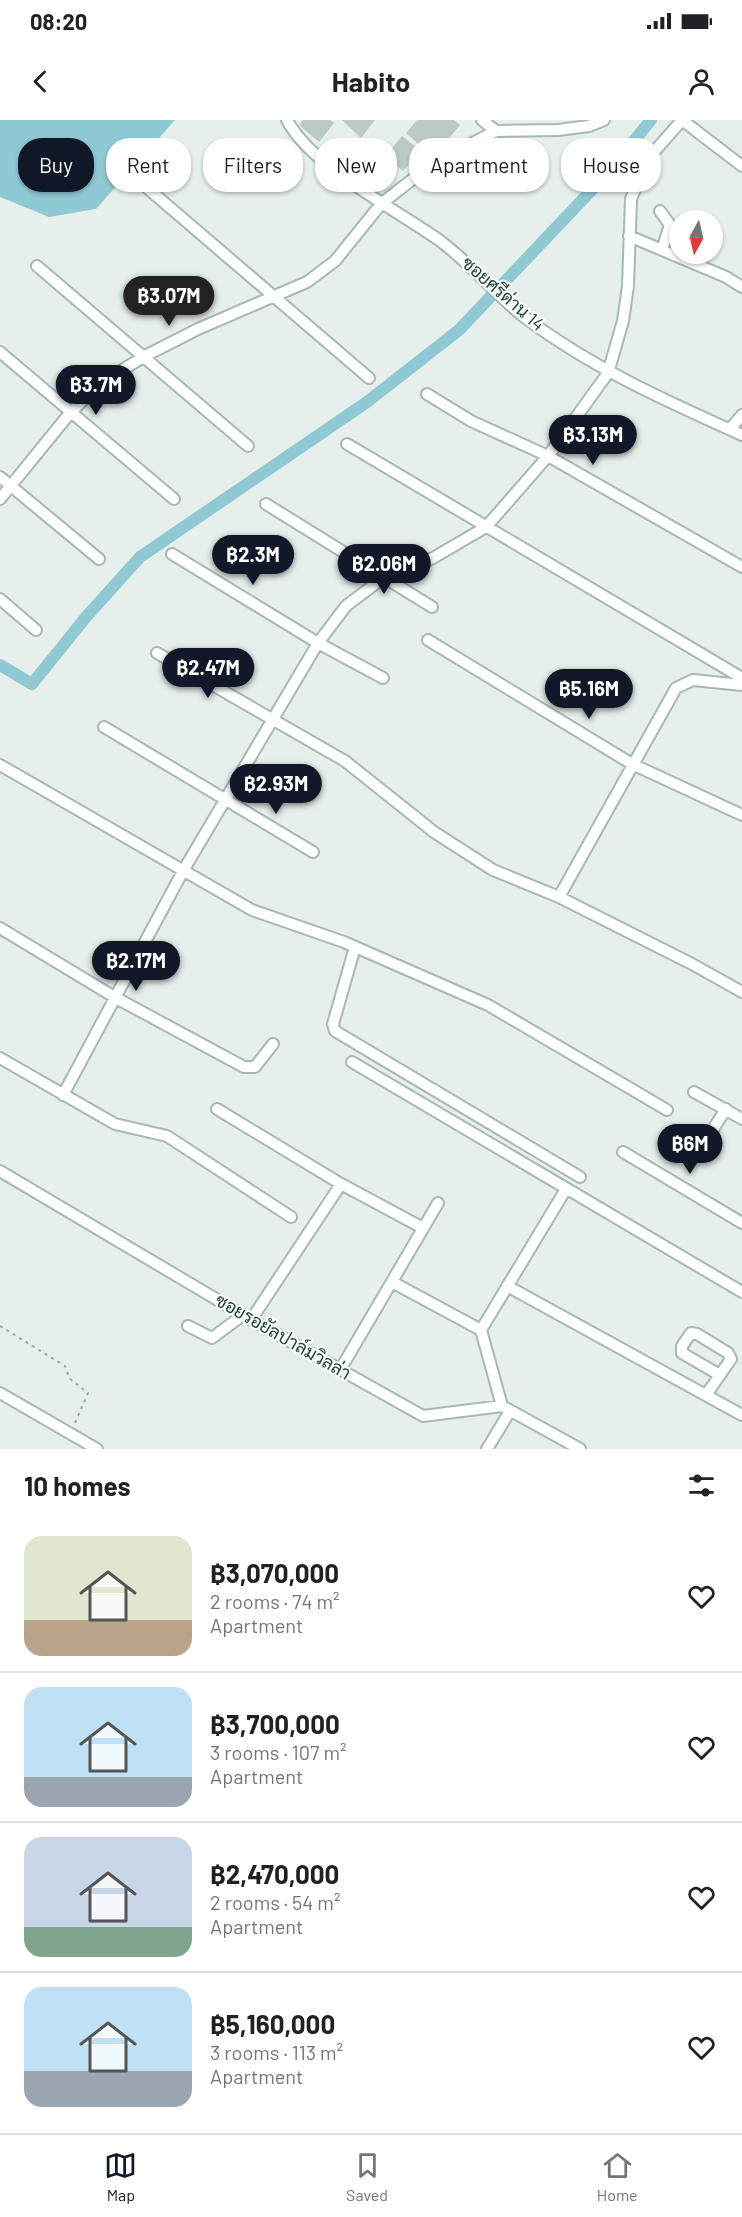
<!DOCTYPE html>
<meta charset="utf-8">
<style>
:root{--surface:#fff;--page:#f2f2f2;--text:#202124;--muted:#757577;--line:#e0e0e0;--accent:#111827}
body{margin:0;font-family:Barlow,Sarabun,sans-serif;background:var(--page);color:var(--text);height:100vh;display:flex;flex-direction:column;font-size:22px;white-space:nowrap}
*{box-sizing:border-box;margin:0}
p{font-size:20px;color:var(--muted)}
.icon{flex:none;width:33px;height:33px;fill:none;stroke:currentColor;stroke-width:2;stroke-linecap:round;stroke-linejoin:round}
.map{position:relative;height:1329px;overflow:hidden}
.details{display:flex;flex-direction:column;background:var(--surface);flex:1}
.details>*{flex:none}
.guide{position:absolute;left:18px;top:18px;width:706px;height:54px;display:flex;gap:12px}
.needle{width:39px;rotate:188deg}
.buttons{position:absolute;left:669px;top:90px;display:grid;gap:12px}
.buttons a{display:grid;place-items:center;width:54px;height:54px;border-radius:50%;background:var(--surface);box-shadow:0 2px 4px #0004;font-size:30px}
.price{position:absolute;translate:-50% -51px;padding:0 14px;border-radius:21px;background:var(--accent);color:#fff;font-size:20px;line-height:39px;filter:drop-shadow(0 2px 3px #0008)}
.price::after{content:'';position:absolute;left:50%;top:36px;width:18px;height:14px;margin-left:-9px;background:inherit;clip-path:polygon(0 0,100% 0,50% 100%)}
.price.current{background:#222;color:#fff}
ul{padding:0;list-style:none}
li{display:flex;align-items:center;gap:18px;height:150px;padding:0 24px}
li+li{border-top:2px solid var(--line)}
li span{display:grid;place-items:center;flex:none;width:168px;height:120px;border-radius:18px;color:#555}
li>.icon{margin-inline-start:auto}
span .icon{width:72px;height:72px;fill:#fffc;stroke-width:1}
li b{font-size:26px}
h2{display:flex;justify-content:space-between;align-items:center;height:72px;padding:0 24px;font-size:26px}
.chip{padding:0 21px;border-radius:24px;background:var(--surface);box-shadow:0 2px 4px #0004;font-size:21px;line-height:54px}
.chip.current{background:var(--accent);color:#fff}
.status{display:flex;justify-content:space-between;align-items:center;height:42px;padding:0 30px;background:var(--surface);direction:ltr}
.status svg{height:16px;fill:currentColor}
header{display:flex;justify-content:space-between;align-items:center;height:78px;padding:0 24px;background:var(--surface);font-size:27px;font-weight:700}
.tab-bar{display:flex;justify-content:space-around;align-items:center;height:84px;border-top:2px solid var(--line);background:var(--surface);font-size:16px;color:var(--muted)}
.tab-bar a{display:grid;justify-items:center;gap:3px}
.tab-bar .current{color:var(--accent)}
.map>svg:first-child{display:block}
.water{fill:#8ec9d4}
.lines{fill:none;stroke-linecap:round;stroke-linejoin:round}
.canal{stroke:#8ec9d4;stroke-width:12}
.building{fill:#bbcac4}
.street-casing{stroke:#a8b8b2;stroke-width:14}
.path{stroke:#86b3a5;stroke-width:2;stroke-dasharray:3 4.5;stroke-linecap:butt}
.street{stroke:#fff;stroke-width:10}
.labels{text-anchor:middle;stroke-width:4.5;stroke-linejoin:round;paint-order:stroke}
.street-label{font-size:18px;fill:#24423a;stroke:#f7fbf9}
</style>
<div class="status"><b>08:20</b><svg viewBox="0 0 49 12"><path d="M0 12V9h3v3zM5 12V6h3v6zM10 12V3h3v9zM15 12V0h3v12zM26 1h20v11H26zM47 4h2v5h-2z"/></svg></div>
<header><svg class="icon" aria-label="back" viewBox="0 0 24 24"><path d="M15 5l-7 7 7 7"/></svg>Habito<svg class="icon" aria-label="person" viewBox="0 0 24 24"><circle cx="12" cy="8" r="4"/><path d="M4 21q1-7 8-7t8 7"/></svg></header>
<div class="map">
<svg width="742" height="1329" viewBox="0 0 742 1329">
<rect width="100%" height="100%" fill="#e6efeb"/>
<path class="water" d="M0 0H175L96 89 49 97 0 77Z"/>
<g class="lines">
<path class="canal" d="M0 545 32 564 86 497 140 437 367 282 459 210 604 57 651 0"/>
</g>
<path class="building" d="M303 0H330L334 3 319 22 299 5Z
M342 0H375L361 18Z
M417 0H454L460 5 433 37 406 13Z
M402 16 421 31 403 51 385 36Z"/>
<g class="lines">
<defs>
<path id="street" d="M287 0C311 46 395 89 439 120 469 142 493 172 523 196 590 247 666 281 742 315
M482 0 496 11
M682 0 742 46
M146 67 369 258
M660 91 670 105 662 130
M629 116 726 157 742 167
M37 146 248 326
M0 232 174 379
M427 274 471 301 548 336 742 447
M730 309 742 295
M347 324 742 558
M0 357 99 439
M0 379 70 293 101 263 145 236 198 209 307 162 335 141 381 84 432 44 496 11 558 10 589 6 604 0
M266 384 432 487
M172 434 318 523 383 558
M0 479 36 510
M428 520 632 644 742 695
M157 533 345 641 434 712 493 750 559 777 692 844 742 872
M104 607 313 732
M0 645 252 790 344 822 488 885 667 990
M559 777 676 568 693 560 742 565
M0 808 116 878 244 947H255L273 924
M355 827 333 904 335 911 580 1057
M0 938 115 1004 167 1016 291 1097
M352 942 742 1172
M694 972 742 999
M63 975 183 751 318 523 346 486 383 458 433 438 486 407 548 336 608 253 623 201 628 166 631 79 647 40 682 0
M217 989 341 1064 423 1108
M699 1031 726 989
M623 1032 742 1103
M0 1051 243 1195 423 1296 502 1286 580 1329
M392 1162 481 1210
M507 1166 742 1295
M251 1200 341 1064
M188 1206 212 1218 243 1195
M340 1250 438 1083
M0 1273 97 1329
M706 1275 731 1239 728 1233 697 1214 691 1213 682 1226V1233L718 1254
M502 1286 481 1210 566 1069
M487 1329 510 1291"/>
</defs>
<use href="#street" class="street-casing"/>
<path class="path" d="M0 1206 65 1246 70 1259 88 1273 75 1303"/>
<use href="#street" class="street"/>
</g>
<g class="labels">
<g class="street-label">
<text transform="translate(503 174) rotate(41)" y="6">ซอยศรีด่าน 14</text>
<text transform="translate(283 1217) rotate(30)" y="6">ซอยรอยัลปาล์มวิลล่า</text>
</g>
</g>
</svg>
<div class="buttons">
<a><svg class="needle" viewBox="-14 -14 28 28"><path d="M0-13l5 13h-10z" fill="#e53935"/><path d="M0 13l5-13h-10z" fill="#757577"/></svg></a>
</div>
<b class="price current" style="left:169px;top:207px">฿3.07M</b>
<b class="price" style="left:96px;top:296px">฿3.7M</b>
<b class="price" style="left:593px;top:346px">฿3.13M</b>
<b class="price" style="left:253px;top:466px">฿2.3M</b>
<b class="price" style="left:384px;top:475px">฿2.06M</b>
<b class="price" style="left:208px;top:579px">฿2.47M</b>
<b class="price" style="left:589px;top:600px">฿5.16M</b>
<b class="price" style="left:276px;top:695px">฿2.93M</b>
<b class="price" style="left:136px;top:872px">฿2.17M</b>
<b class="price" style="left:690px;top:1055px">฿6M</b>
<div class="guide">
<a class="chip current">Buy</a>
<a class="chip">Rent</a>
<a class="chip">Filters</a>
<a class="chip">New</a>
<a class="chip">Apartment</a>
<a class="chip">House</a>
</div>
</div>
<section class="details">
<h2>10 homes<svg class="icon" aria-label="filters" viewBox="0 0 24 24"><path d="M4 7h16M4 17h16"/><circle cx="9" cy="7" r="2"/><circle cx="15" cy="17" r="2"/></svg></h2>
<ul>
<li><span style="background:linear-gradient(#dfe7d0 70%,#b9a48a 0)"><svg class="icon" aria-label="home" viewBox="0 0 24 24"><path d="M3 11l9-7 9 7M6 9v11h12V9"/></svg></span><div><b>฿3,070,000</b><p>2 rooms · 74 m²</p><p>Apartment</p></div><svg class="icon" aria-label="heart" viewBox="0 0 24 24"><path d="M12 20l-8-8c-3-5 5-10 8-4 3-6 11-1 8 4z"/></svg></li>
<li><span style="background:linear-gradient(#bfe0f5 75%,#9aa5b1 0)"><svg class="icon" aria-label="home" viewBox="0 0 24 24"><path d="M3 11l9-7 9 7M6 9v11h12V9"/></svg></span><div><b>฿3,700,000</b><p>3 rooms · 107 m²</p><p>Apartment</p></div><svg class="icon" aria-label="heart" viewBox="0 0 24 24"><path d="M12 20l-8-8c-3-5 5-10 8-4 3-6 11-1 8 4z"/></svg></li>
<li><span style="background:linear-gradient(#c9d6e8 75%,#7fa58c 0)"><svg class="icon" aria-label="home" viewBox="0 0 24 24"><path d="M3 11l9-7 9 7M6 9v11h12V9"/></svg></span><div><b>฿2,470,000</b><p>2 rooms · 54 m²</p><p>Apartment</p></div><svg class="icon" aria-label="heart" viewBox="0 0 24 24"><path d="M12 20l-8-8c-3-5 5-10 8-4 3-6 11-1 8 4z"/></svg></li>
<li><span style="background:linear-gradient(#bfe0f5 70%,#9aa5b1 0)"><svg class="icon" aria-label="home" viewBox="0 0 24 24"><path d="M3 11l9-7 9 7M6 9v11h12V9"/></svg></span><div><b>฿5,160,000</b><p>3 rooms · 113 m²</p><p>Apartment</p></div><svg class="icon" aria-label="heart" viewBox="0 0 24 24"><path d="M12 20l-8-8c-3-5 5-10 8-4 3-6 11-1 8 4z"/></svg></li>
</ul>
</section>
<nav class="tab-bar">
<a class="current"><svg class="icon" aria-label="map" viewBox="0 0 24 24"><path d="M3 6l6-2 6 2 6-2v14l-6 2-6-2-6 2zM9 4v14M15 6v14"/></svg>Map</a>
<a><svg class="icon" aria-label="saved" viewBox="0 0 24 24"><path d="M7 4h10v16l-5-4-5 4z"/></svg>Saved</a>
<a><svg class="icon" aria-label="home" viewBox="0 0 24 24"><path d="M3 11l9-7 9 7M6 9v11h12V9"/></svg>Home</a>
</nav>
